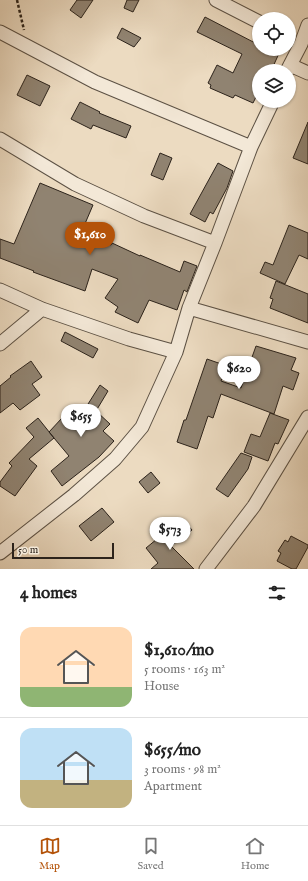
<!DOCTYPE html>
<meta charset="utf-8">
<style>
:root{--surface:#fff;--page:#f2f2f2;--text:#222;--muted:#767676;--line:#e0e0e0;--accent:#b45309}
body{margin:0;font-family:"IM FELL English",serif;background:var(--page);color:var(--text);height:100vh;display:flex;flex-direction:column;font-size:15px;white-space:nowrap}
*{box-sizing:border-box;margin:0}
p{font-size:13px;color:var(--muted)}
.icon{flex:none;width:22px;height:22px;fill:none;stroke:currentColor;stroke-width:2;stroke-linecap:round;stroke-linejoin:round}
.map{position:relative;height:569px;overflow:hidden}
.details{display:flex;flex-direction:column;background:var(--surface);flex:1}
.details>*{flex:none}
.buttons{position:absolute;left:252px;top:12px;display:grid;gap:8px}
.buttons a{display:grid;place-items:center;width:44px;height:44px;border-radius:50%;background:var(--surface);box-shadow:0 1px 3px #0004;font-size:20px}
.scale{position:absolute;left:12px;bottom:10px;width:102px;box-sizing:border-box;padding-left:4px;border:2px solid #2c231b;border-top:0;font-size:11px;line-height:14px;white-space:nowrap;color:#2c231b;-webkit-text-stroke:3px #f3e8d7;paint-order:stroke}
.price{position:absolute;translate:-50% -34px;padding:0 9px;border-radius:14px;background:#fff;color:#222;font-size:13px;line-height:26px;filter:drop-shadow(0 1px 2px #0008)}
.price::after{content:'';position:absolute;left:50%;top:24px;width:12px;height:9px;margin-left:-6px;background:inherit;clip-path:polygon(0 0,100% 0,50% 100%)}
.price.on{background:var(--accent);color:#fff}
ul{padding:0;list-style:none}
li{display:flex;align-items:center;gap:12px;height:100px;padding:0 20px}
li+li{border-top:1px solid var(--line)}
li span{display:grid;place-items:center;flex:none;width:112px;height:80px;border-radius:12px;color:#555}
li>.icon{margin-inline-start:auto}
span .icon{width:48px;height:48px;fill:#fffc;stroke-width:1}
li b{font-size:17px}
h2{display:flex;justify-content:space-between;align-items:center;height:48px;padding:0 20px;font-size:17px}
.menu{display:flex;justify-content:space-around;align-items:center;height:56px;border-top:1px solid var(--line);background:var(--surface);font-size:11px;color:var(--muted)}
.menu a{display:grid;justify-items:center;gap:2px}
.menu .on{color:var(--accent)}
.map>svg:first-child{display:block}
.building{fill:#908371;stroke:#2c231b}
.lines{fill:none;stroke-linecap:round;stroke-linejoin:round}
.minor-casing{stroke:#5c5144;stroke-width:15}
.path{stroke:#2c231b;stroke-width:2.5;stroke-dasharray:3 2;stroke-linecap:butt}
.minor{stroke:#f3e8d7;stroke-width:13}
</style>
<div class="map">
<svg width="308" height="569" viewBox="0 0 308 569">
<rect width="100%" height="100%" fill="#ecdbc1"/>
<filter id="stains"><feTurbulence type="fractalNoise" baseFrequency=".005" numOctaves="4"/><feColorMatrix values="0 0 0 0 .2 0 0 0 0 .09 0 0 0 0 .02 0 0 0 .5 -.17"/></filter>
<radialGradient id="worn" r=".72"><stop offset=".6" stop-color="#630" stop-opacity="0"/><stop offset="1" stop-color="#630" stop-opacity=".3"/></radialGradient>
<path class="building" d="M77 0H93L81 18 70 10Z
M127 0H139L133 12 124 8Z
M205 17 259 45V49H281L271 71H259V91L253 103 235 95 233 98 210 88 211 85 208 83 217 65 233 73 242 54 197 32Z
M122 28 141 38 134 47 117 38Z
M27 75 50 86 40 106 17 95Z
M80 102 100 112 99 113 131 126 126 138 93 125 91 129 71 119Z
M308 122V164L293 158Z
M160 153 172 158 163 180 151 175Z
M218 163 233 171 227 188 213 214 210 212 205 222 190 214Z
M40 183 93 205 81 233 111 245 112 243 140 256V255L180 272 184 261 197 266 187 292 184 290 177 310 149 300 138 323 115 312 118 307 105 298 118 279 92 269 85 291 33 272 34 271 0 258V239L14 244Z
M289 225 308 233V259L299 255 285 284 260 273 265 262 273 265Z
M276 281 308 294V323L270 308 273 299 270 298Z
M65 332 98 349 93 358 61 341Z
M256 346 296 358 291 370 299 373 293 390 283 386 274 414 221 394 213 418 208 416 197 449 177 442 184 420H186L207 359 227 366 221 381 241 388Z
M31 361 42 377 32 384 40 395 20 410 13 403 0 413V386L11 377 10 376Z
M100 385 108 391 96 411 110 424 103 431 114 441 99 457 62 486 51 471 69 456 49 432 75 404 83 412Z
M270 413 289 420 278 444 275 443 268 461 244 452 251 434 260 437Z
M38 418 54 438 29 459 37 466 15 496 0 486V482L12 466 9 463 34 437 26 428Z
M241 453 252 457 248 469 228 497 216 489Z
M151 472 160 483 148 493 139 482Z
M102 508 114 522 91 541 79 526Z
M185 522 192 530 171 546 194 569H151L158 563 146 548 157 539 159 542Z
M291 536 308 545V547L296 569H292L277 561 281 553 278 551 285 540 288 542Z"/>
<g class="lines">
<defs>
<path id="minor" d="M216 0 259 22
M0 32 95 82 251 147
M290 65 308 73
M287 71 301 44 308 25
M0 139 75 184 144 216 215 243
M0 290 42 309 129 339 176 352
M189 308 308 342
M0 344 42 309
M0 553 74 495 115 459 142 427 176 352 189 308 215 243 251 147 273 101
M206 569 254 506 308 417"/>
</defs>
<use href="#minor" class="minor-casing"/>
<path class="path" d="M17 0 24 30"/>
<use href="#minor" class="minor"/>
</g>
<rect width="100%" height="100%" filter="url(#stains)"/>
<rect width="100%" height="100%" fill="url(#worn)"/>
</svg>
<div class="buttons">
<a><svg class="icon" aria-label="locate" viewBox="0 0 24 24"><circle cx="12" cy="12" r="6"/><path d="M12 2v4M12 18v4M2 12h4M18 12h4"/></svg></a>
<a><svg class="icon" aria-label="layers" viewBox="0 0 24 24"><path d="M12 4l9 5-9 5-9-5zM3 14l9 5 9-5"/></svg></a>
</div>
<div class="scale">50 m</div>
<b class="price on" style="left:90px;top:256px">$1,610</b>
<b class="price" style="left:239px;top:390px">$620</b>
<b class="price" style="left:81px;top:438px">$655</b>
<b class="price" style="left:170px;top:551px">$573</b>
</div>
<section class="details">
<h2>4 homes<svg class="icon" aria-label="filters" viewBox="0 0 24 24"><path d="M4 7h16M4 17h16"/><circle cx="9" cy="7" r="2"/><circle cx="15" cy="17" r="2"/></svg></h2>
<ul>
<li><span style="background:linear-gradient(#ffd9b3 75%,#8fb573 0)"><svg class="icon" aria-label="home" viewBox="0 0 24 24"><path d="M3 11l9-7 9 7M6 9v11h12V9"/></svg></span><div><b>$1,610/mo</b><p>5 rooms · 163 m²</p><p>House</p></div></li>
<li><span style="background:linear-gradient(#bfe0f5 65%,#c2b280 0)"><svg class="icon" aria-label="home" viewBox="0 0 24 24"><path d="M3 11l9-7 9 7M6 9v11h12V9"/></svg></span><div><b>$655/mo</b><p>3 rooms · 98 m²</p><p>Apartment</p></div></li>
</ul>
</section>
<nav class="menu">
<a class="on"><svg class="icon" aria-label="map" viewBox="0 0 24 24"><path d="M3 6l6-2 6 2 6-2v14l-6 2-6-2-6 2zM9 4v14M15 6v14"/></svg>Map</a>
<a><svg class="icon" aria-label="saved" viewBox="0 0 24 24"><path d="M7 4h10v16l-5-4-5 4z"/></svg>Saved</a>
<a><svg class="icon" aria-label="home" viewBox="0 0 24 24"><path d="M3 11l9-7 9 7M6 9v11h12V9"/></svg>Home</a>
</nav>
